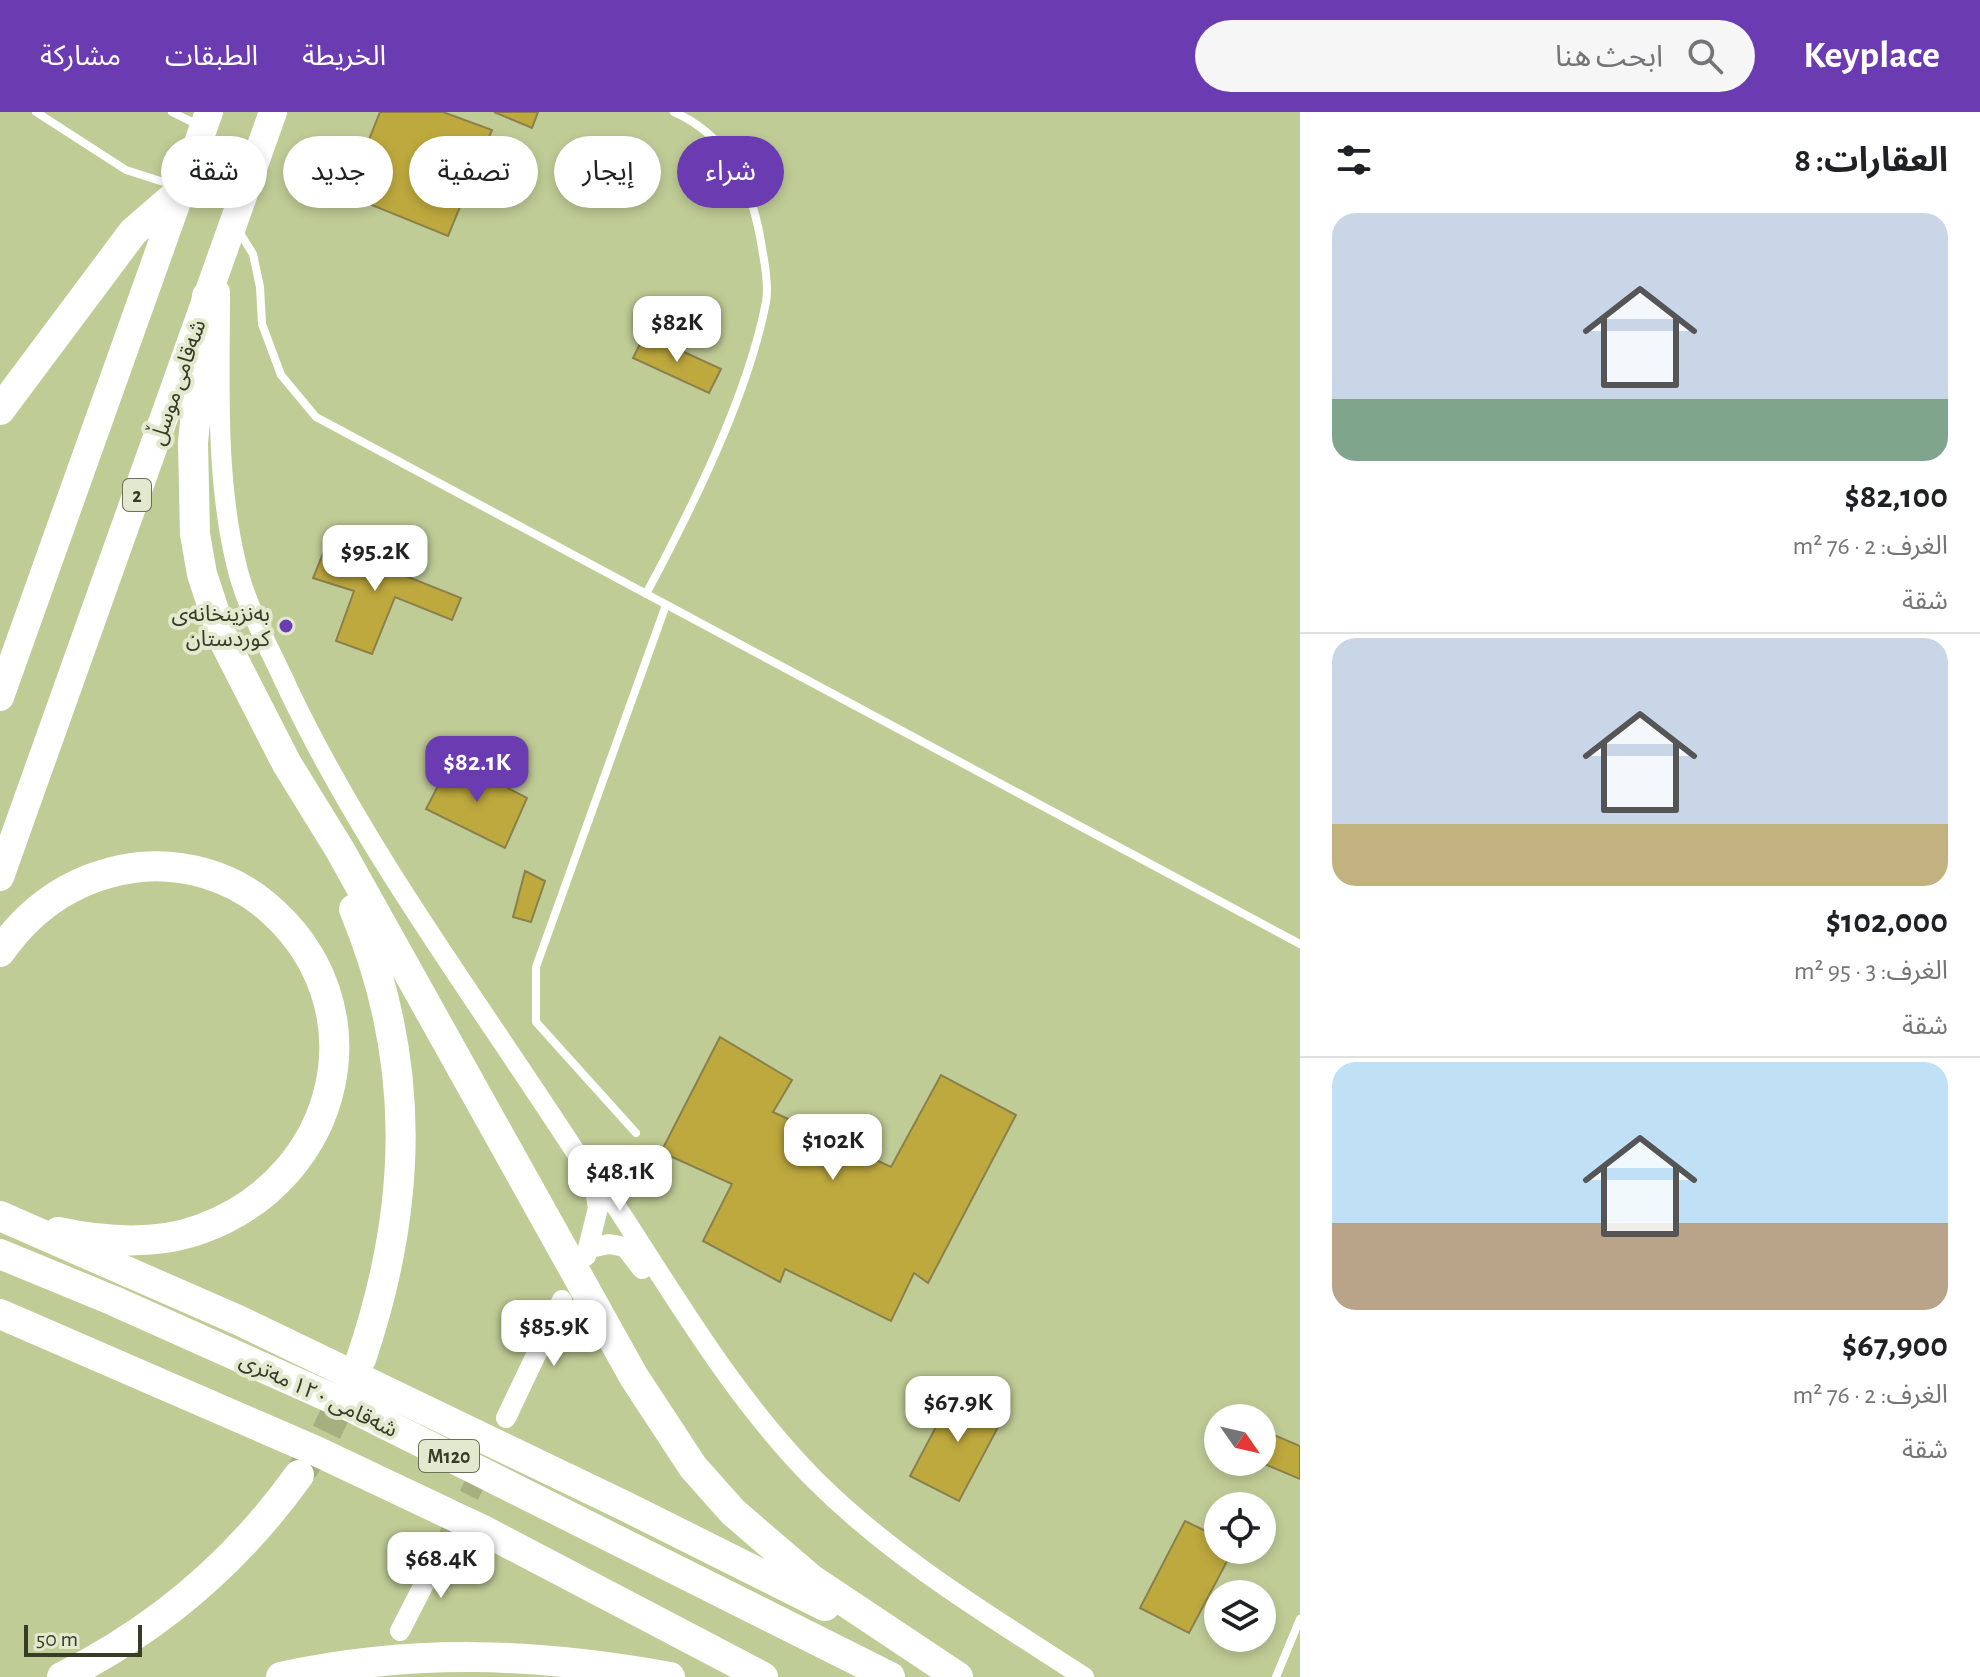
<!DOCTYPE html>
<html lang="ar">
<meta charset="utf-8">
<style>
:root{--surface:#fff;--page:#f6f6f6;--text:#202124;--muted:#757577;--line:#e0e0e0;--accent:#6b3bb2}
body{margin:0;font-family:"Alegreya Sans","Noto Sans Arabic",sans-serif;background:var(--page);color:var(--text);direction:rtl;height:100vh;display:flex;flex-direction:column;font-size:30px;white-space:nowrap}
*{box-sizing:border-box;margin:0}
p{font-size:26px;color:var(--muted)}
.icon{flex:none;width:44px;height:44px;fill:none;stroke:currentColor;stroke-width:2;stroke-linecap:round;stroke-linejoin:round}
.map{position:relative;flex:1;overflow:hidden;direction:ltr}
.drawer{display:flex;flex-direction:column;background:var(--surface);width:680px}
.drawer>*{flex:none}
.top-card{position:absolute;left:24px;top:24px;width:760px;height:72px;direction:rtl;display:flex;gap:16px}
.needle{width:52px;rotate:124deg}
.fabs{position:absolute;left:1204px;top:1292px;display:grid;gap:16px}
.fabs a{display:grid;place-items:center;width:72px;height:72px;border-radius:50%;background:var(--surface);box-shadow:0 4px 12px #0003;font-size:40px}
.scale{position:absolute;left:24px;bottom:20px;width:118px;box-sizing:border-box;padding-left:8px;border:4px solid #383c26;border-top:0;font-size:22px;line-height:28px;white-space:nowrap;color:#383c26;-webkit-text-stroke:6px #e3e9ce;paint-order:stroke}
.price{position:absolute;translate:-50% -68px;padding:0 18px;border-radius:16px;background:#fff;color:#222;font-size:26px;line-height:52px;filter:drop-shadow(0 2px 4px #0008)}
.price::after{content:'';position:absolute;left:50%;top:48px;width:24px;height:18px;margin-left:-12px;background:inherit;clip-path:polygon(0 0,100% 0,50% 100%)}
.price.selected{background:var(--accent);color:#fff}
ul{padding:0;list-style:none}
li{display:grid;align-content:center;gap:16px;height:424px;padding:0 32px}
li+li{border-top:2px solid var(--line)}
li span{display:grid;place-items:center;height:248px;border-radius:24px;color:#555}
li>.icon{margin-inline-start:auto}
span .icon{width:144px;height:144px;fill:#fffc;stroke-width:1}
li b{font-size:34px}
h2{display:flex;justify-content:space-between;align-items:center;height:96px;padding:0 32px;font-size:34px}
.pill{padding:0 28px;border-radius:36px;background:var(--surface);box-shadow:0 4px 12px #0003;font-size:28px;line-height:72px}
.pill.selected{background:var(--accent);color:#fff}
header{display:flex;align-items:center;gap:48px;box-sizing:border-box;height:112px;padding:0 40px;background:var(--accent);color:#fff}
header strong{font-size:38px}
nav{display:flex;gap:44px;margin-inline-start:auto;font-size:28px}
.search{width:560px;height:72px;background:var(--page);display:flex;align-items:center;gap:20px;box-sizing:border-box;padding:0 28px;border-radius:44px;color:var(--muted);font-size:30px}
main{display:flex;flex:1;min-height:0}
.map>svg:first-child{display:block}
.building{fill:#bea93e;stroke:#8b804c;stroke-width:2}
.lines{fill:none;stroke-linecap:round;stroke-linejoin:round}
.tertiary-tunnel{stroke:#a5af80;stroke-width:20;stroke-dasharray:20 10;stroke-linecap:butt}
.motorway-tunnel{stroke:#a5af80;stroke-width:30;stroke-dasharray:30 15;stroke-linecap:butt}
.service{stroke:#fff;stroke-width:8}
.tertiary{stroke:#fff;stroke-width:20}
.trunk{stroke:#fff;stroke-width:28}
.motorway{stroke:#fff;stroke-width:30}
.poi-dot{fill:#6b3bb2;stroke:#e3e9ce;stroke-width:3}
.labels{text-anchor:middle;stroke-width:8;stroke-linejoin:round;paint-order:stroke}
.shield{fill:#e3e9ce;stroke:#6b7058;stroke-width:2}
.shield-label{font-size:20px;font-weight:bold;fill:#383c26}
.street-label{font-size:22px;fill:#383c26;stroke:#e3e9ce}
.poi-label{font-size:22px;fill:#383c26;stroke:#e3e9ce;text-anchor:end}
</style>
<header>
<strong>Keyplace</strong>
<div class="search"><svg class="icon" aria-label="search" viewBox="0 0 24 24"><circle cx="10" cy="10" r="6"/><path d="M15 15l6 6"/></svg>ابحث هنا</div>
<nav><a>الخريطة</a><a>الطبقات</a><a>مشاركة</a></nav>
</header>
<main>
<section class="drawer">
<h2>العقارات: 8<svg class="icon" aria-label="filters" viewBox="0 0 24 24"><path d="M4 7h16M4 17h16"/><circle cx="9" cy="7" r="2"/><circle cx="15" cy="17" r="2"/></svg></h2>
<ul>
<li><span style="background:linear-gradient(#c9d6e8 75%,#7fa58c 0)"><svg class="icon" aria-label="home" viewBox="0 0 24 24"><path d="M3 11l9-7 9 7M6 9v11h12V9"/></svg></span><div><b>$82,100</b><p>الغرف: 2 · 76 m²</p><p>شقة</p></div></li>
<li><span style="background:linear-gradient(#c9d6e8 75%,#c2b280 0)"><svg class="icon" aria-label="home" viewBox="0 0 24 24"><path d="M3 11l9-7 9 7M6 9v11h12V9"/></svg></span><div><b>$102,000</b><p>الغرف: 3 · 95 m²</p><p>شقة</p></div></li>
<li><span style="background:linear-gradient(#bfe0f5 65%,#b9a48a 0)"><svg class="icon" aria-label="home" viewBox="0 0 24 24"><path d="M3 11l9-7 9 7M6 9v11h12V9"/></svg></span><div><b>$67,900</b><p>الغرف: 2 · 76 m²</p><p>شقة</p></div></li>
</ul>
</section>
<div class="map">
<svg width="1300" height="1565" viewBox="0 0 1300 1565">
<rect width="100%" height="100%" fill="#c0cc96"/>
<path class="building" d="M380 0H443L492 18 448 124 347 83Z
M494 0H538L532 16Z
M645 222 721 257 709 281 633 246Z
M329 427 396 453 393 459 461 486 452 508 395 485 372 542 336 529 354 479 313 466Z
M452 647 527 686 505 736 426 697Z
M525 759 545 769 531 810 513 805Z
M720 925 792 968 773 1000 891 1055 941 963 1016 1003 928 1171 914 1161 891 1209 785 1157 780 1170 703 1129 732 1072 661 1040Z
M957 1275 1006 1300 959 1389 910 1364Z
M1262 1318 1300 1334V1367L1262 1351Z
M1185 1409 1218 1425V1438H1233L1189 1521 1140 1496Z"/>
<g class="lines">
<path class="tertiary-tunnel" d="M442 1437 485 1351"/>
<path class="motorway-tunnel" d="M302 1358 326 1321 352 1267"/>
<path class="service" d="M36 0 126 58 176 74
M172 0 200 14
M238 118 253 142 260 175 262 212 281 263 316 305 1300 832
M646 482C691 398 748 284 766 190 769 174 765 152 762 136 753 78 731 25 674 0
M636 1021 536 910V855L666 493
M1276 1565 1300 1507"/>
<path class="tertiary" d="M220 179C220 269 215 363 236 451 246 495 270 537 289 579 372 752 490 905 593 1067L614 1091C676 1186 734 1286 814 1367 894 1447 990 1504 1084 1565
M590 1136 609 1132 625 1135 642 1157
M586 1144 598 1096 593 1067
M506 1306 562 1188
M400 1519 442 1437"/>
<path class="trunk" d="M0 585 209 0
M0 765 273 0"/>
<path class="motorway" d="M207 184 193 331 195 422 202 462 224 529 287 652 340 738 634 1265 693 1355 733 1400 811 1467 958 1565
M0 298 133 120 178 81
M354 797C417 948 413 1094 361 1247
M0 840C34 791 81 762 140 755 184 751 230 764 264 792 384 891 342 1066 201 1117 155 1134 105 1130 58 1120
M0 1104 238 1208 629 1396 825 1494
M0 1142 114 1189 351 1295 890 1565
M0 1202 316 1339 481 1417 763 1565
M62 1565C159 1517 236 1451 299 1363
M281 1565C413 1536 537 1541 670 1565"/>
</g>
<circle class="poi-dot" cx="286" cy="514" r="8"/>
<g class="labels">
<g class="shield">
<rect x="123" y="367" width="28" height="32" rx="6"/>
<rect x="419" y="1328" width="60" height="32" rx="6"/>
</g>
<g class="shield-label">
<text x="137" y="390">2</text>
<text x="449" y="1351">M120</text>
</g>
<g class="street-label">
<text transform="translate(177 270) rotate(-71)" y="8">شەقامی موسڵ</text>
<text transform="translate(319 1282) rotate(25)" y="8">شەقامی ١٢٠ مەتری</text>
</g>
<g class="poi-label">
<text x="270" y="509">بەنزینخانەی<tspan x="270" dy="25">کوردستان</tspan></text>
</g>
</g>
</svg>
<div class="fabs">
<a><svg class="needle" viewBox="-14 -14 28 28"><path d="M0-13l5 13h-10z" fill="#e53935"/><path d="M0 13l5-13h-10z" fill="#757577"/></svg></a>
<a><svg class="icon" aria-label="locate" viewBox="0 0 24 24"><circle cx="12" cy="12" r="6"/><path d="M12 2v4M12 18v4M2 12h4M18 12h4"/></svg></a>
<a><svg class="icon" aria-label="layers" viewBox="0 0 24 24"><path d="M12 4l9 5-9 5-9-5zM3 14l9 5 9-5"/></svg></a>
</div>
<div class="scale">50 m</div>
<b class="price" style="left:677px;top:252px">$82K</b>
<b class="price" style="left:375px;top:481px">$95.2K</b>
<b class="price selected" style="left:477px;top:692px">$82.1K</b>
<b class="price" style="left:833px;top:1070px">$102K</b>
<b class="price" style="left:620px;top:1101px">$48.1K</b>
<b class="price" style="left:554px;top:1256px">$85.9K</b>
<b class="price" style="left:958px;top:1332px">$67.9K</b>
<b class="price" style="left:441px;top:1488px">$68.4K</b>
<div class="top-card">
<a class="pill selected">شراء</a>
<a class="pill">إيجار</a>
<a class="pill">تصفية</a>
<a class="pill">جديد</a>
<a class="pill">شقة</a>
</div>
</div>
</main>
